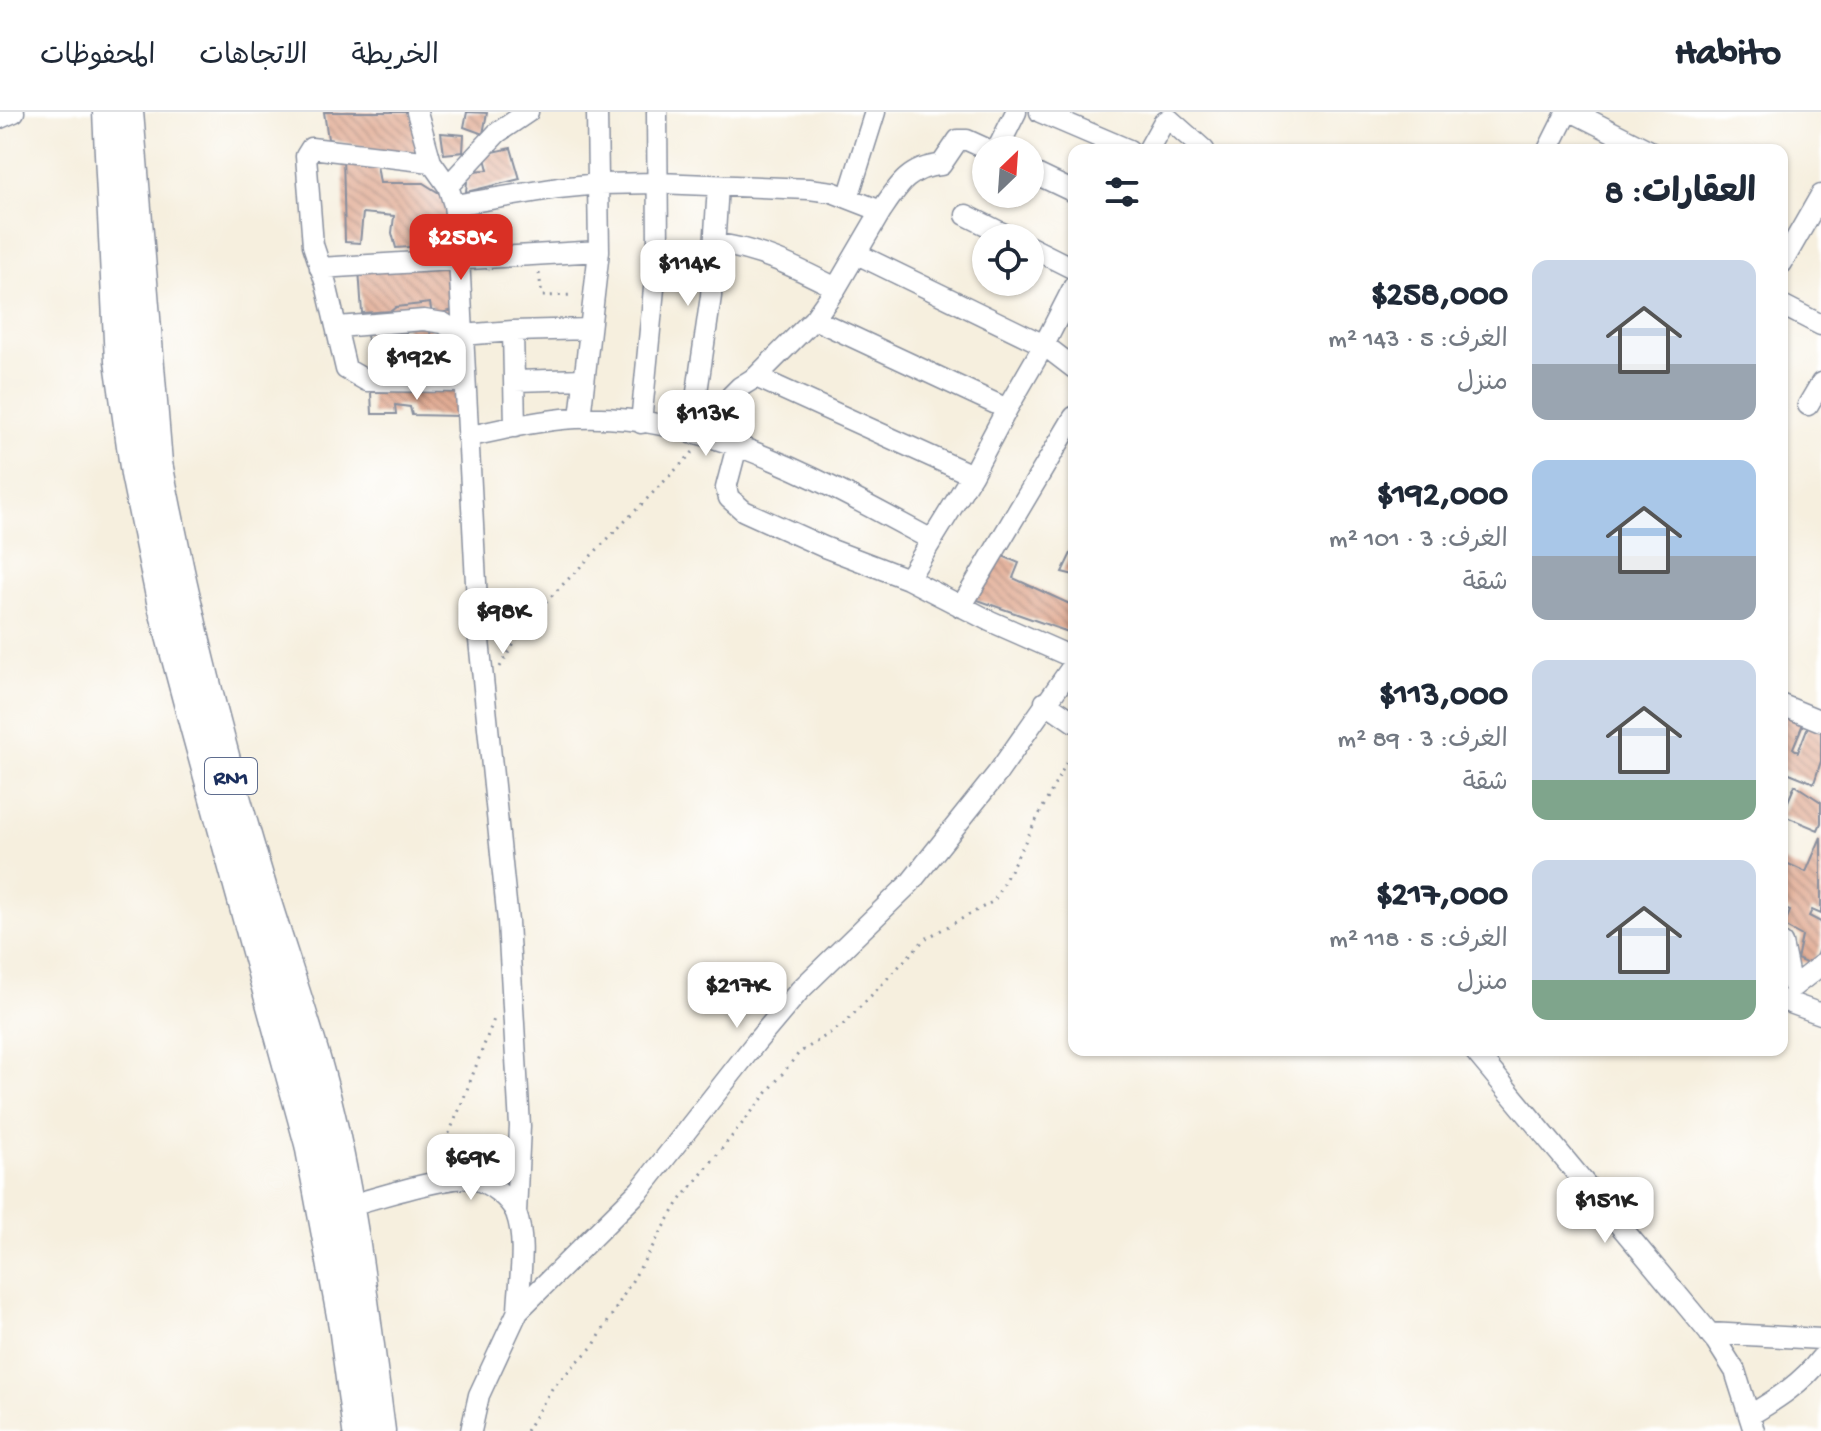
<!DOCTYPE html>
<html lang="ar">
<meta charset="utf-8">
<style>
:root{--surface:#fff;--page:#f6f6f7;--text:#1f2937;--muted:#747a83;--line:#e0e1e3;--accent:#d93025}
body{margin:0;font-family:"Gochi Hand","Playpen Sans Arabic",sans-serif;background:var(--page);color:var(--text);direction:rtl;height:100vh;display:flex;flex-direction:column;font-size:30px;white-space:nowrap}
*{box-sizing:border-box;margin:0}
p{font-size:26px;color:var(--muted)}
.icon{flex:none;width:44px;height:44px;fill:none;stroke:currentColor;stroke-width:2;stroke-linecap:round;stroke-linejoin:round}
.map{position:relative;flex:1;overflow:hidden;direction:ltr}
.drawer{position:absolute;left:1068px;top:32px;width:720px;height:912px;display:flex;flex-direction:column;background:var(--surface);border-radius:16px;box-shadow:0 2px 6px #0004;direction:rtl}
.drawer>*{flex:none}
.needle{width:52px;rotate:25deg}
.fabs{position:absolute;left:972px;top:24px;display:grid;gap:16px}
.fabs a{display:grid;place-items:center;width:72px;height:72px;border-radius:50%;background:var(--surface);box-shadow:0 2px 6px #0004;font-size:40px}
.price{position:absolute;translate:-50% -68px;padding:0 18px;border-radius:16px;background:#fff;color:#222;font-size:26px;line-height:52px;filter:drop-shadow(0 2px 4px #0008)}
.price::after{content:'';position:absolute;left:50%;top:48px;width:24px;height:18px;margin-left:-12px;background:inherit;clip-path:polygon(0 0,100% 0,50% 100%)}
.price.on{background:var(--accent);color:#fff}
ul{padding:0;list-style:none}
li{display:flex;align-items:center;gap:24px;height:200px;padding:0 32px}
li span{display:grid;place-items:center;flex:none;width:224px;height:160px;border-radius:16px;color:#555}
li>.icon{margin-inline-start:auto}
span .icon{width:96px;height:96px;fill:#fffc;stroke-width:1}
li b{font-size:34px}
h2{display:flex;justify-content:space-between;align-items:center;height:96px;padding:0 32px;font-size:34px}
header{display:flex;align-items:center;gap:48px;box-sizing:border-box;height:112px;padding:0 40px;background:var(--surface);border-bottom:2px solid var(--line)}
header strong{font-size:38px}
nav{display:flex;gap:44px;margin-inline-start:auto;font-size:28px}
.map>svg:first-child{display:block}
.building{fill:url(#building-back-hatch)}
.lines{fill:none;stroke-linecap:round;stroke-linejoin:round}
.minor-casing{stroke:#888f9e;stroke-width:23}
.highway-casing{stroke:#888f9e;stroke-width:33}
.path{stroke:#888f9e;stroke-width:3;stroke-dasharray:2 6;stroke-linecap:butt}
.minor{stroke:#fff;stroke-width:20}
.highway{stroke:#fff;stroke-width:30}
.labels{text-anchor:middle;stroke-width:7;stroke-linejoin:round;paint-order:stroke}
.shield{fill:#fff;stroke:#5f6d8e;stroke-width:2}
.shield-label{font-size:22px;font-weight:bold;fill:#1b2f5e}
</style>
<header>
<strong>Habito</strong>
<nav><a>الخريطة</a><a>الاتجاهات</a><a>المحفوظات</a></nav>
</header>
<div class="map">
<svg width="1821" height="1319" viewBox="0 0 1821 1319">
<defs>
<pattern id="building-back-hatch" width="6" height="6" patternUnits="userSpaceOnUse" patternTransform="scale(2)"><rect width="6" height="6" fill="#e0a990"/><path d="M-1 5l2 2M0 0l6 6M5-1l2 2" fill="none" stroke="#b58a79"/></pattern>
</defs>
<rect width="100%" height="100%" fill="#fff"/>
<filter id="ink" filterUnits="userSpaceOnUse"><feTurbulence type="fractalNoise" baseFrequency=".0125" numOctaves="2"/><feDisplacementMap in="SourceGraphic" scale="16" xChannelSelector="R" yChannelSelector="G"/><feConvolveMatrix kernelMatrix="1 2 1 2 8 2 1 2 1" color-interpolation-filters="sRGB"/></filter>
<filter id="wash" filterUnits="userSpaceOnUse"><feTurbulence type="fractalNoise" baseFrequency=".006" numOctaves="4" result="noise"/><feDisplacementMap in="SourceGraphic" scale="32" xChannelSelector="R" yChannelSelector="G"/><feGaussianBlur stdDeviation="1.8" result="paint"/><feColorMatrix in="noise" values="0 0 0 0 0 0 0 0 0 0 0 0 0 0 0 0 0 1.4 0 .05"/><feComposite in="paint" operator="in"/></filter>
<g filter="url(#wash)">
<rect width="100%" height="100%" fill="#f6efde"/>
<g id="blocks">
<path class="building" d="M324 0H411L418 17 416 39 385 40 328 27Z
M467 0 487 1 483 22 464 15Z
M441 21 464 23 463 40 444 42Z
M511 36 520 67 466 80 468 59 488 58 484 42Z
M343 40 376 47 380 71H423L447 86 451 132 396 136 392 121 394 104 363 101 360 131 345 130Z
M450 152 454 198 432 203 430 191 396 195 391 199 362 201 359 157Z
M429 209 432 239 453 238 455 265 405 260 406 212Z
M398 215V242L388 241 385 234 369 237 366 216Z
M389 271 401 272 405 280 459 278 461 304 412 303 410 295 395 293 396 302H372L371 280H389Z
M1074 435V463L1062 460Z
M998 442 1019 451 1013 466 1074 494V522L972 486Z
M1782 598 1805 607 1793 636 1798 640 1810 609 1821 615V649L1814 671 1782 658Z
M1795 673 1821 690V711L1818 718 1782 703Z
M1821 725V802L1812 798 1809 804 1821 810V832L1812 854 1797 847 1802 824 1784 814 1790 799 1782 796V749L1806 760Z"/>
</g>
</g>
<g filter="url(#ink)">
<use href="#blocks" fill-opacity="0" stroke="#888f9e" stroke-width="2"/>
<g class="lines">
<defs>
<path id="minor" d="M417 0 431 50 448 74 454 93 458 126 479 528 508 810 520 1014 516 1101
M1040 0 1129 38
M1573 0 1648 38
M0 6 14 0
M997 38 1016 0
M1148 38 1163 11 1169 7 1204 38
M1548 38 1567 0
M431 50 311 36 306 44 313 133 326 172 346 257 367 269 465 270
M1030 59 1074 80
M448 74 497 21 528 0
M848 86 875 0
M454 93 558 76 599 72 658 71 809 77 832 80 881 99 836 176 814 207 756 265 740 275 731 284 709 324
M881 99C898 74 909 55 941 53L958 28H967L989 38
M966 103 1012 126
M716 132C760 137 797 156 836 176
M1030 135 1074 157
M857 142 1044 233 1074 256
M1782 151 1821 83
M320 156 599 139
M1782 193 1821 213
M814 207 1007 297 972 363
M338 215 424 208 443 211 462 223 513 219 515 315
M513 219 590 217
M515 269 584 267
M1808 293 1821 271
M1007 297 1044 233 1074 174
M580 306 599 139 597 0
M641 311 658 135 657 0
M691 321 711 184 718 74
M467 325C503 317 539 308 576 306 703 300 824 370 932 428
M737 334 726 376 729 386 744 399 824 435 908 467 972 363 756 265
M908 467 990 509 1074 546
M961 495 1074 305
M1045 590 1074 610
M1782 593 1821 609
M1782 831 1789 865 1794 874 1821 853
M1782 888 1821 902
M1474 938 1716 1229 1735 1259 1754 1319
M347 1094C373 1087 450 1062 474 1067 489 1071 510 1086 516 1101 527 1130 519 1169 518 1199
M1709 1221 1821 1227
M1750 1303C1777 1287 1802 1271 1821 1246
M471 1319 479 1283 518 1199 640 1078 757 929 800 878 910 771 997 662 1074 552"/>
<path id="highway" d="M108 0 120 249 136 362 163 494 194 610 310 1032 344 1214 358 1319
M128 0 157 351C183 488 216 624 256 758 277 829 303 900 322 972 352 1084 365 1204 380 1319"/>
</defs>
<use href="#minor" class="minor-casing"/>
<use href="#highway" class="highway-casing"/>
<path class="path" d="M539 161 542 184 574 183
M500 555 529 507 695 338
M436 1051 460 996 494 907
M526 1319 553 1275 594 1233 679 1090 799 941 844 912 925 827 994 789 1074 636"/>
<use href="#minor" class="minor"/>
<use href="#highway" class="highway"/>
</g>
</g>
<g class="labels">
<rect class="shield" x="205" y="646" width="52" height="36" rx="6"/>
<g class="shield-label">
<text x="231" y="672">RN1</text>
</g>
</g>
</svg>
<div class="fabs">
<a><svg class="needle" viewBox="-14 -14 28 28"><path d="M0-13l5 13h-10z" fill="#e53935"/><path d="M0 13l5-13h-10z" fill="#747a83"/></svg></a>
<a><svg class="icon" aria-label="locate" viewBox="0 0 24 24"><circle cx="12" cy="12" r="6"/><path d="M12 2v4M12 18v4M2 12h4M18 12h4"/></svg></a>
</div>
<b class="price on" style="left:461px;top:170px">$258K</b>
<b class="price" style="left:688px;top:196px">$114K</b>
<b class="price" style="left:417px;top:290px">$192K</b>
<b class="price" style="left:706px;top:346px">$113K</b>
<b class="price" style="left:503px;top:544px">$98K</b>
<b class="price" style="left:737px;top:918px">$217K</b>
<b class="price" style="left:471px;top:1090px">$69K</b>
<b class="price" style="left:1605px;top:1133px">$151K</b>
<section class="drawer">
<h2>العقارات: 8<svg class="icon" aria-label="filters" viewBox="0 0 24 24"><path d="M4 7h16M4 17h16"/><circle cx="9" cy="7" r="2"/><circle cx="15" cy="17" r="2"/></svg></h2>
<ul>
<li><span style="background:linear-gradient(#c9d6e8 65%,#9aa5b1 0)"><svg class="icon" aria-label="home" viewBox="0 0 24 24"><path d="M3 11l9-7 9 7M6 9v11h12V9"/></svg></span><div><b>$258,000</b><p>الغرف: 5 · 143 m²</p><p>منزل</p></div></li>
<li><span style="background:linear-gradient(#a9c7e8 60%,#9aa5b1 0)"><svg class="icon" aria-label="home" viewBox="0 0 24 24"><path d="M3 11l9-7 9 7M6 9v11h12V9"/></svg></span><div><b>$192,000</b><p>الغرف: 3 · 101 m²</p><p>شقة</p></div></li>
<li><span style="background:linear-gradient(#c9d6e8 75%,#7fa58c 0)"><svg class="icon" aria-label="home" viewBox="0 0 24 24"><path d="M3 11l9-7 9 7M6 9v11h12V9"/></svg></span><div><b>$113,000</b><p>الغرف: 3 · 89 m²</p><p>شقة</p></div></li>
<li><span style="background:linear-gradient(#c9d6e8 75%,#7fa58c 0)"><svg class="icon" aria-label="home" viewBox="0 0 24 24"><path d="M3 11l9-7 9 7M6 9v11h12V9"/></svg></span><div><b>$217,000</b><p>الغرف: 5 · 118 m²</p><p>منزل</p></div></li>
</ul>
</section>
</div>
